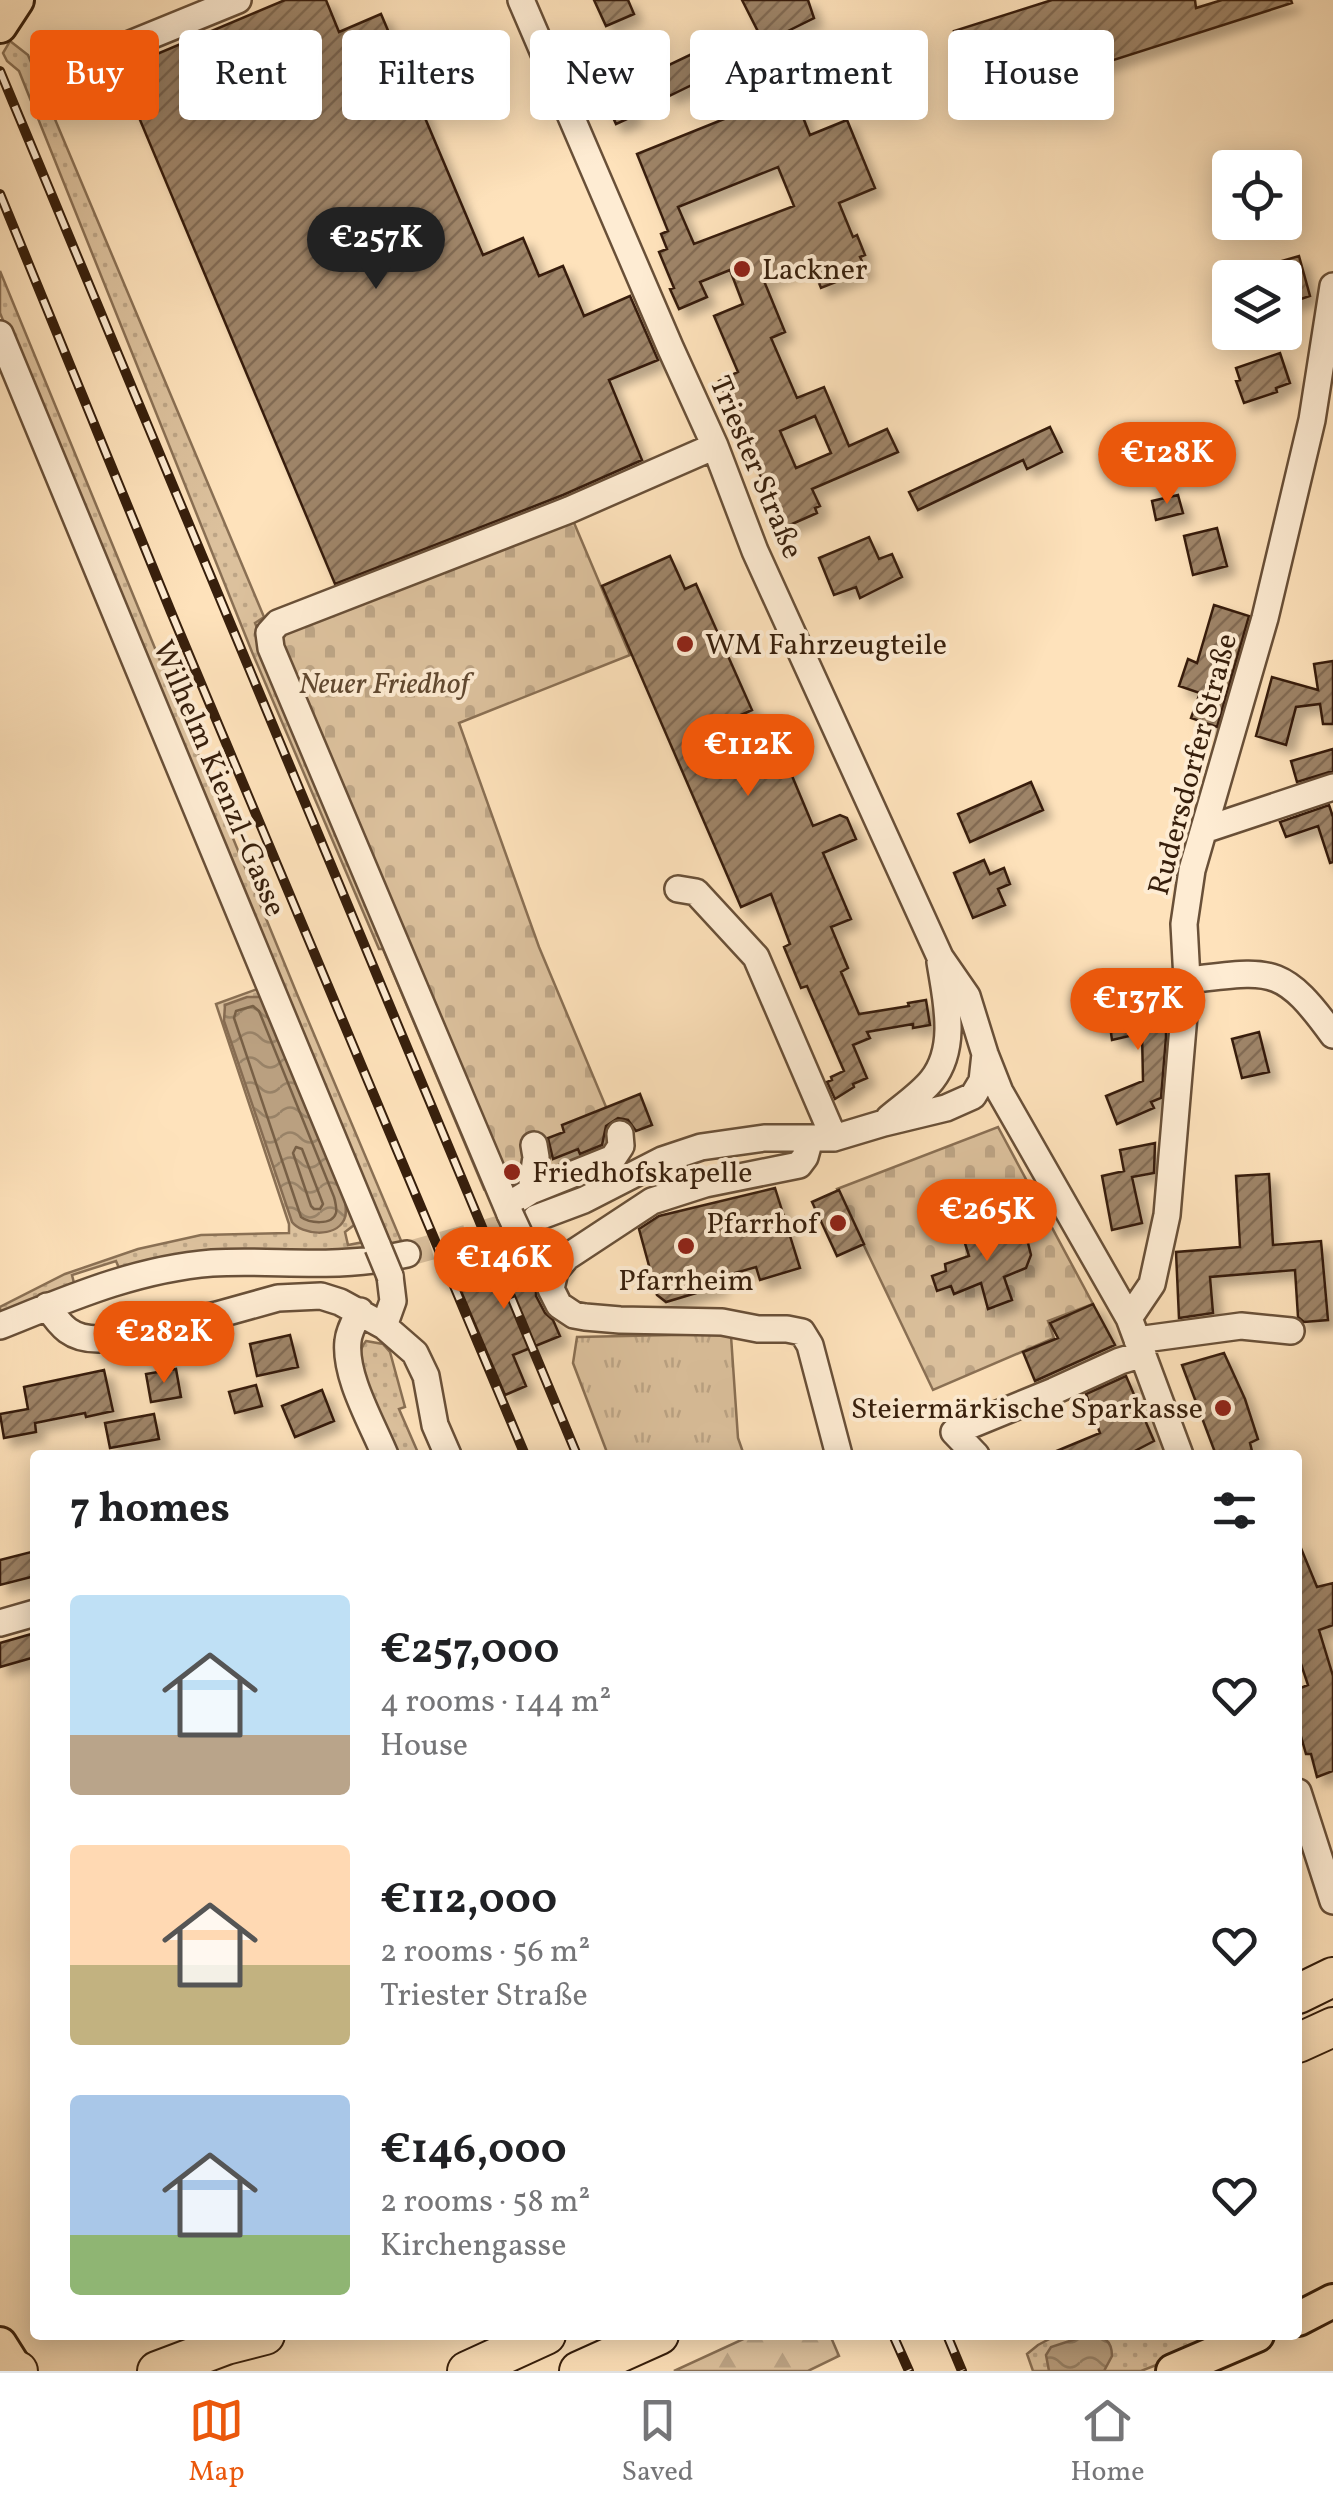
<!DOCTYPE html>
<meta charset="utf-8">
<style>
:root{--surface:#fff;--page:#f6f6f6;--text:#202124;--muted:#757577;--line:#e0e0e0;--accent:#ea580c}
body{margin:0;font-family:Vollkorn,serif;background:var(--page);color:var(--text);height:100vh;display:flex;flex-direction:column;font-size:38px;white-space:nowrap}
*{box-sizing:border-box;margin:0}
p{font-size:32px;color:var(--muted)}
.icon{flex:none;width:55px;height:55px;fill:none;stroke:currentColor;stroke-width:2;stroke-linecap:round;stroke-linejoin:round}
.map{position:relative;flex:1;overflow:hidden}
.sheet{position:absolute;left:30px;top:1450px;width:1272px;height:890px;display:flex;flex-direction:column;background:var(--surface);border-radius:10px;box-shadow:0 5px 25px #0003}
.sheet>*{flex:none}
.banner{position:absolute;left:30px;top:30px;width:1275px;height:90px;display:flex;gap:20px}
.controls{position:absolute;left:1212px;top:150px;display:grid;gap:20px}
.controls a{display:grid;place-items:center;width:90px;height:90px;border-radius:10px;background:var(--surface);box-shadow:0 5px 25px #0003;font-size:50px}
.price{position:absolute;translate:-50% -85px;padding:0 22px;border-radius:35px;background:var(--accent);color:#fff;font-size:32px;line-height:65px;filter:drop-shadow(0 2px 5px #0008)}
.price::after{content:'';position:absolute;left:50%;top:60px;width:30px;height:22px;margin-left:-15px;background:inherit;clip-path:polygon(0 0,100% 0,50% 100%)}
.price.active{background:#222;color:#fff}
ul{padding:0;list-style:none}
li{display:flex;align-items:center;gap:30px;height:250px;padding:0 40px}
li span{display:grid;place-items:center;flex:none;width:280px;height:200px;border-radius:10px;color:#555}
li>.icon{margin-inline-start:auto}
span .icon{width:120px;height:120px;fill:#fffc;stroke-width:1}
li b{font-size:42px}
h2{display:flex;justify-content:space-between;align-items:center;height:120px;padding:0 40px;font-size:42px}
.tag{padding:0 35px;border-radius:10px;background:var(--surface);box-shadow:0 5px 25px #0003;font-size:35px;line-height:90px}
.tag.active{background:var(--accent);color:#fff}
.tab-bar{display:flex;justify-content:space-around;align-items:center;height:140px;border-top:2px solid var(--line);background:var(--surface);font-size:28px;color:var(--muted)}
.tab-bar a{display:grid;justify-items:center;gap:5px}
.tab-bar .active{color:var(--accent)}
.map>svg:first-child{display:block}
.grass{fill:url(#grass-dots);stroke:#8a7054;stroke-width:2.5}
.forest{fill:url(#forest-firs);stroke:#8a7054;stroke-width:2.5}
.cemetery{fill:url(#cemetery-stones);stroke:#8a7054;stroke-width:2.5}
.park{fill:url(#park-tufts);stroke:#8a7054;stroke-width:2.5}
.water{fill:url(#water-waves);stroke:#866c52;stroke-width:2.5}
.lines{fill:none;stroke-linecap:round;stroke-linejoin:round}
.shore{stroke:#786046;stroke-width:2.5}
.building{fill:url(#building-hatch);stroke:#371f0c;stroke-width:2.5;fill-rule:evenodd;filter:url(#shadow)}
.minor-tunnel{stroke:#d6bb98;stroke-width:25;stroke-dasharray:25 12;stroke-linecap:butt}
.minor-casing{stroke:#695038;stroke-width:30}
.major-casing{stroke:#371f0c;stroke-width:38}
.highway-casing{stroke:#371f0c;stroke-width:42}
.minor{stroke:#feecd3;stroke-width:25}
.major{stroke:#fee2bb;stroke-width:32}
.highway{stroke:#fee2bb;stroke-width:38}
.rail-casing{stroke:#371f0c;stroke-width:10}
.rail{stroke:#feecd3;stroke-width:6;stroke-dasharray:19;stroke-linecap:butt}
.minor-bridge-casing{stroke:#695038;stroke-width:30;stroke-linecap:butt}
.minor-bridge{stroke:#feecd3;stroke-width:25}
.poi-dot{fill:#8f2418;stroke:#feecd3;stroke-width:4}
.labels{text-anchor:middle;stroke-width:8;stroke-linejoin:round;paint-order:stroke}
.poi-label{font-size:30px;fill:#371f0c;stroke:#feecd3;text-anchor:start}
.street-label{font-size:30px;fill:#371f0c;stroke:#feecd3}
.park-label{font-size:30px;font-style:italic;fill:#604830;stroke:#feecd3}
</style>
<div class="map">
<svg width="1333" height="2371" viewBox="0 0 1333 2371">
<defs>
<pattern id="grass-dots" width="8" height="8" patternUnits="userSpaceOnUse" patternTransform="scale(2.5)"><rect width="8" height="8" fill="#dcc19d"/><path d="M2 2h.1M6 6h.1" fill="none" stroke="#bda586" stroke-width="1.8" stroke-linecap="round"/></pattern>
<pattern id="forest-firs" width="22" height="20" patternUnits="userSpaceOnUse" patternTransform="scale(2.5)"><rect width="22" height="20" fill="#dcc19d"/><path d="M5 1l3.5 6h-7zM16 11l3.5 6h-7z" fill="#bda586"/></pattern>
<pattern id="cemetery-stones" width="16" height="16" patternUnits="userSpaceOnUse" patternTransform="scale(2.5)"><rect width="16" height="16" fill="#dcc19d"/><path d="M2 7V4a2 2 0 0 1 4 0v3zM10 15v-3a2 2 0 0 1 4 0v3z" fill="#bda586"/></pattern>
<pattern id="park-tufts" width="24" height="20" patternUnits="userSpaceOnUse" patternTransform="scale(2.5)"><rect width="24" height="20" fill="#dcc19d"/><path d="M3 7l-1-3M5 7V3M7 7l1-3M15 17l-1-3M17 17v-4M19 17l1-3" fill="none" stroke="#bda586"/></pattern>
<pattern id="water-waves" width="16" height="10" patternUnits="userSpaceOnUse" patternTransform="scale(2.5)"><rect width="16" height="10" fill="#baa080"/><path d="M0 5q4-4 8 0t8 0" fill="none" stroke="#988267"/></pattern>
<pattern id="building-hatch" width="6" height="6" patternUnits="userSpaceOnUse" patternTransform="scale(2.5)"><rect width="6" height="6" fill="#9e8467"/><path d="M-1 1l2-2M0 6l6-6M5 7l2-2" fill="none" stroke="#826b53"/></pattern>
<filter id="shadow"><feDropShadow dx="8" dy="8" stdDeviation="5" flood-color="#0004"/></filter>
</defs>
<rect width="100%" height="100%" fill="#fee2bb"/>
<filter id="stains"><feTurbulence type="fractalNoise" baseFrequency=".002" numOctaves="4"/><feColorMatrix values="0 0 0 0 .2 0 0 0 0 .09 0 0 0 0 .02 0 0 0 .5 -.17"/></filter>
<radialGradient id="worn" r=".72"><stop offset=".6" stop-color="#630" stop-opacity="0"/><stop offset="1" stop-color="#630" stop-opacity=".3"/></radialGradient>
<path class="grass" d="M10 41 28 55 264 617 255 623 490 1174 488 1186 484 1189 383 949H379L252 652 19 71 7 61 3 53Z
M0 271 297 994 402 1243 388 1246 348 1154 0 313Z
M263 987 358 1222 345 1232 348 1245 364 1242 369 1249 153 1260 119 1268 116 1261 72 1275 74 1283 0 1313V1307L65 1274 138 1249 201 1235 289 1233V1224L216 1004Z
M366 1341 383 1344 390 1352 405 1407 399 1409 419 1455H393C382 1429 345 1364 366 1341Z
M1057 2335H1204L1206 2341 1205 2346 1141 2371H1033L1027 2354 1038 2345Z"/>
<path class="forest" d="M752 2335H830L839 2356 808 2371H674Z"/>
<path class="cemetery" d="M572 518 630 655 459 723 539 947 614 1126 627 1122 632 1133 611 1149 512 1189 275 645 282 631Z
M998 1127 1093 1304 1048 1321 1054 1338 933 1390 837 1189Z"/>
<path class="park" d="M723 1334 731 1336 738 1438 744 1455H608L573 1363 577 1337Z"/>
<path class="water" d="M247 997H260L264 1001 344 1195C345 1203 348 1212 344 1220 335 1238 302 1235 292 1222L224 1021 225 1005Z
M1088 2335C1103 2335 1112 2340 1112 2356L1104 2371H1049L1046 2355 1051 2347Z"/>
<g class="lines">
<path class="shore" d="M253 1006 259 1011 334 1197C335 1200 337 1210 336 1213 332 1226 309 1223 301 1217L234 1018 236 1011Z
M296 1147 302 1149 323 1204 320 1209H314L311 1206 293 1153Z"/>
</g>
<path class="building" d="M285 0H326L339 32 381 14 483 255 523 238 539 276 563 266 584 316 630 296 658 360 609 380 642 460 563 495 335 584 119 70Z
M594 0H628L634 14 606 26Z
M742 0H808L814 18 786 32 792 44 770 55Z
M1052 0H1195L1196 8 1222 0H1291L1292 3 985 101 969 52 961 54 954 31Z
M692 54 704 79 669 96 656 71Z
M780 76 788 94 793 92 810 135 847 120 875 188 839 203 853 237 857 235 865 255 860 257 866 270 821 288 811 263 764 281 785 332 771 338 797 398 824 387 849 446 887 429 898 452 812 489 820 506 815 508 817 513 783 528 719 381 738 372 714 316 743 304 730 270 700 282 707 297 679 309 670 289 674 288 659 252 667 249 661 234 668 231 637 154 759 105 752 87ZM778 167 794 206 694 244 678 207ZM815 416 831 453 796 468 780 431Z
M620 87 634 116 616 124 603 95Z
M1299 256 1310 296 1289 303 1285 278H1241L1240 273Z
M1280 353 1290 383 1276 388 1277 392 1244 403 1236 381 1240 380 1236 368Z
M1050 427 1062 452 1027 469 1023 460 918 510 909 492Z
M1178 495 1183 513 1156 520 1152 501Z
M1217 528 1227 566 1193 575 1184 536Z
M869 537 879 559 892 554 902 577 860 598 856 587 834 595 819 558Z
M670 556 685 589 696 584 752 710 741 715 747 730 708 746 722 777 782 752 813 826 840 815 847 818 856 839 823 853 851 919 831 927 848 968 841 972 859 1014 909 1006 908 1003 926 1000 930 1025 913 1028V1024L867 1032 870 1038 853 1045 867 1078 853 1084 854 1087 835 1099 827 1082 832 1080 831 1077 844 1071 807 986 801 988 784 947 790 944 771 894 741 907 602 586Z
M1214 605 1249 616 1217 727 1191 718 1200 693 1179 686 1188 659 1197 663Z
M1333 661V724H1323L1320 704 1296 707 1286 745 1256 736 1272 677 1318 690 1314 664Z
M1333 749V771L1297 782 1291 761Z
M1031 782 1043 810 970 842 958 814Z
M1329 805 1333 817V862L1330 863 1318 826 1286 837 1280 822Z
M984 860 990 874 1004 868 1010 884 998 889 1005 905 973 918 954 873Z
M1166 1000V1037L1161 1098 1151 1102 1154 1108 1117 1124 1106 1096 1143 1081 1142 1033 1112 1040 1110 1026 1097 1029 1096 1006Z
M1259 1032 1269 1072 1242 1078 1232 1039Z
M640 1094 652 1125 636 1131 628 1120 618 1118 606 1126 602 1145 580 1154 578 1149 553 1159 548 1138 564 1132 562 1125Z
M1155 1143 1154 1173 1132 1177 1142 1223 1112 1230 1102 1176 1124 1171 1120 1150Z
M1269 1174 1273 1245 1321 1241 1328 1320 1304 1322 1298 1317 1295 1270 1210 1277 1213 1313 1179 1318 1176 1252 1240 1247 1236 1176Z
M775 1188 800 1268 760 1280 756 1267 717 1278 720 1286 666 1302 657 1295 639 1229 659 1216Z
M839 1190 864 1244 837 1256 812 1202Z
M991 1223 996 1234 1013 1228 1017 1240 1027 1239 1031 1255 1026 1268 1004 1277 1012 1300 988 1309 981 1283 954 1294 951 1286 937 1291 932 1276 946 1271 945 1264 969 1256 962 1234Z
M509 1250 518 1268 536 1282V1296L545 1313 553 1320 560 1336 513 1355 526 1386 505 1395 449 1263 471 1254 475 1265Z
M1093 1304 1115 1345 1035 1381 1023 1352 1058 1338 1050 1323Z
M290 1335 298 1367 257 1376 250 1344Z
M1224 1353 1245 1399 1258 1439 1250 1443 1253 1455H1216L1182 1365Z
M176 1369 181 1397 151 1402 146 1374Z
M104 1370 113 1411 86 1417 85 1413 35 1423 36 1432 4 1438 0 1414 28 1409 24 1387Z
M1126 1376 1154 1441 1127 1455H1047L1100 1433 1086 1394Z
M256 1385 262 1406 235 1413 229 1392Z
M322 1390 334 1421 295 1437 282 1406Z
M154 1414 159 1439 110 1448 105 1423Z
M1298 1541 1317 1587 1333 1583V1625L1319 1630 1333 1676V1771L1317 1777 1311 1754H1306L1298 1726V1689L1308 1685 1298 1655Z
M35 1551V1576L0 1585V1560Z
M35 1633V1657L0 1667V1643Z"/>
<g class="lines">
<path class="minor-tunnel" d="M407 1254 532 1219"/>
<defs>
<path id="minor" d="M521 0 670 347 715 446 755 551 940 957 967 996 985 1054 1000 1092 1129 1318 1180 1455
M69 69 238 0
M0 334 378 1247
M1204 830 1333 787
M678 889 696 892 756 957 834 1138
M1187 980C1270 971 1281 963 1333 1035
M889 1118C903 1106 921 1094 932 1080 958 1047 946 1000 940 962
M810 1139 805 1157 799 1165 705 1184 652 1201 567 1257 555 1271 551 1289 559 1305 574 1315 585 1317 620 1320 722 1322 758 1329H787L802 1332 810 1345 839 1455
M531 1191 536 1157 534 1145
M507 1206 531 1191 613 1158 621 1146 620 1134
M510 1214 271 648 269 633 278 623 569 510 715 446
M536 1218 584 1200 662 1160 701 1147 764 1138H834L884 1123 946 1108 973 1096 982 1081 985 1054
M523 1242 532 1260 553 1274
M392 1257 407 1254
M47 1306C61 1327 71 1339 98 1339L217 1315 278 1298 321 1296 340 1302 384 1326 415 1353 426 1376 435 1425 448 1455
M360 1311C355 1321 349 1330 348 1341 344 1376 372 1423 385 1455
M1129 1318 1152 1284 1167 1215 1187 980 1184 924 1192 870 1265 618 1312 420 1333 286
M0 1326C70 1298 136 1269 212 1263 266 1260 319 1267 373 1260
M384 1326 393 1301 390 1276
M1137 1340 1241 1326 1291 1331
M976 1455 954 1432 1054 1391 1120 1361 1143 1354
M0 1623 35 1613
M1298 1792 1333 1901"/>
<path id="major" d="M0 26 17 0
M1298 2319 1333 2301
M0 2344 17 2371
M1173 2371 1257 2335"/>
<path id="highway" d="M1298 1994 1333 1977
M1298 2043 1333 2027
M17 2371H18
M157 2371 226 2345 265 2335
M467 2371 546 2335
M579 2371 659 2335"/>
</defs>
<use href="#minor" class="minor-casing"/>
<use href="#major" class="major-casing"/>
<use href="#highway" class="highway-casing"/>
<use href="#minor" class="minor"/>
<use href="#major" class="major"/>
<use href="#highway" class="highway"/>
<defs>
<path id="rail" d="M0 71 577 1455
M0 194 171 612 525 1455
M893 2335 909 2371
M947 2335 962 2371"/>
</defs>
<use href="#rail" class="rail-casing"/>
<use href="#rail" class="rail"/>
<defs>
<path id="minor-bridge" d="M510 1214 523 1242
M378 1247 390 1276"/>
</defs>
<use href="#minor-bridge" class="minor-bridge-casing"/>
<use href="#minor-bridge" class="minor-bridge"/>
</g>
<g class="poi-dot">
<circle cx="742" cy="269" r="10"/>
<circle cx="685" cy="644" r="10"/>
<circle cx="512" cy="1172" r="10"/>
<circle cx="838" cy="1223" r="10"/>
<circle cx="686" cy="1246" r="10"/>
<circle cx="1223" cy="1408" r="10"/>
</g>
<g class="labels">
<g class="poi-label">
<text x="762" y="279">Lackner</text>
<text x="705" y="654">WM Fahrzeugteile</text>
<text x="532" y="1182">Friedhofskapelle</text>
<text x="818" y="1233" text-anchor="end">Pfarrhof</text>
<text x="686" y="1290" text-anchor="middle">Pfarrheim</text>
<text x="1203" y="1418" text-anchor="end">Steiermärkische Sparkasse</text>
</g>
<g class="street-label">
<text transform="translate(757 467) rotate(67)" y="10">Triester Straße</text>
<text transform="translate(1192 764) rotate(-75)" y="10">Rudersdorfer Straße</text>
<text transform="translate(220 778) rotate(67)" y="10">Wilhelm Kienzl-Gasse</text>
</g>
<g class="park-label">
<text x="384" y="693">Neuer Friedhof</text>
</g>
</g>
<rect width="100%" height="100%" filter="url(#stains)"/>
<rect width="100%" height="100%" fill="url(#worn)"/>
</svg>
<div class="controls">
<a><svg class="icon" aria-label="locate" viewBox="0 0 24 24"><circle cx="12" cy="12" r="6"/><path d="M12 2v4M12 18v4M2 12h4M18 12h4"/></svg></a>
<a><svg class="icon" aria-label="layers" viewBox="0 0 24 24"><path d="M12 4l9 5-9 5-9-5zM3 14l9 5 9-5"/></svg></a>
</div>
<b class="price active" style="left:376px;top:292px">€257K</b>
<b class="price" style="left:1167px;top:507px">€128K</b>
<b class="price" style="left:748px;top:799px">€112K</b>
<b class="price" style="left:1138px;top:1053px">€137K</b>
<b class="price" style="left:987px;top:1264px">€265K</b>
<b class="price" style="left:504px;top:1312px">€146K</b>
<b class="price" style="left:164px;top:1386px">€282K</b>
<div class="banner">
<a class="tag active">Buy</a>
<a class="tag">Rent</a>
<a class="tag">Filters</a>
<a class="tag">New</a>
<a class="tag">Apartment</a>
<a class="tag">House</a>
</div>
<section class="sheet">
<h2>7 homes<svg class="icon" aria-label="filters" viewBox="0 0 24 24"><path d="M4 7h16M4 17h16"/><circle cx="9" cy="7" r="2"/><circle cx="15" cy="17" r="2"/></svg></h2>
<ul>
<li><span style="background:linear-gradient(#bfe0f5 70%,#b9a48a 0)"><svg class="icon" aria-label="home" viewBox="0 0 24 24"><path d="M3 11l9-7 9 7M6 9v11h12V9"/></svg></span><div><b>€257,000</b><p>4 rooms · 144 m²</p><p>House</p></div><svg class="icon" aria-label="heart" viewBox="0 0 24 24"><path d="M12 20l-8-8c-3-5 5-10 8-4 3-6 11-1 8 4z"/></svg></li>
<li><span style="background:linear-gradient(#ffd9b3 60%,#c2b280 0)"><svg class="icon" aria-label="home" viewBox="0 0 24 24"><path d="M3 11l9-7 9 7M6 9v11h12V9"/></svg></span><div><b>€112,000</b><p>2 rooms · 56 m²</p><p>Triester Straße</p></div><svg class="icon" aria-label="heart" viewBox="0 0 24 24"><path d="M12 20l-8-8c-3-5 5-10 8-4 3-6 11-1 8 4z"/></svg></li>
<li><span style="background:linear-gradient(#a9c7e8 70%,#8fb573 0)"><svg class="icon" aria-label="home" viewBox="0 0 24 24"><path d="M3 11l9-7 9 7M6 9v11h12V9"/></svg></span><div><b>€146,000</b><p>2 rooms · 58 m²</p><p>Kirchengasse</p></div><svg class="icon" aria-label="heart" viewBox="0 0 24 24"><path d="M12 20l-8-8c-3-5 5-10 8-4 3-6 11-1 8 4z"/></svg></li>
</ul>
</section>
</div>
<nav class="tab-bar">
<a class="active"><svg class="icon" aria-label="map" viewBox="0 0 24 24"><path d="M3 6l6-2 6 2 6-2v14l-6 2-6-2-6 2zM9 4v14M15 6v14"/></svg>Map</a>
<a><svg class="icon" aria-label="saved" viewBox="0 0 24 24"><path d="M7 4h10v16l-5-4-5 4z"/></svg>Saved</a>
<a><svg class="icon" aria-label="home" viewBox="0 0 24 24"><path d="M3 11l9-7 9 7M6 9v11h12V9"/></svg>Home</a>
</nav>
